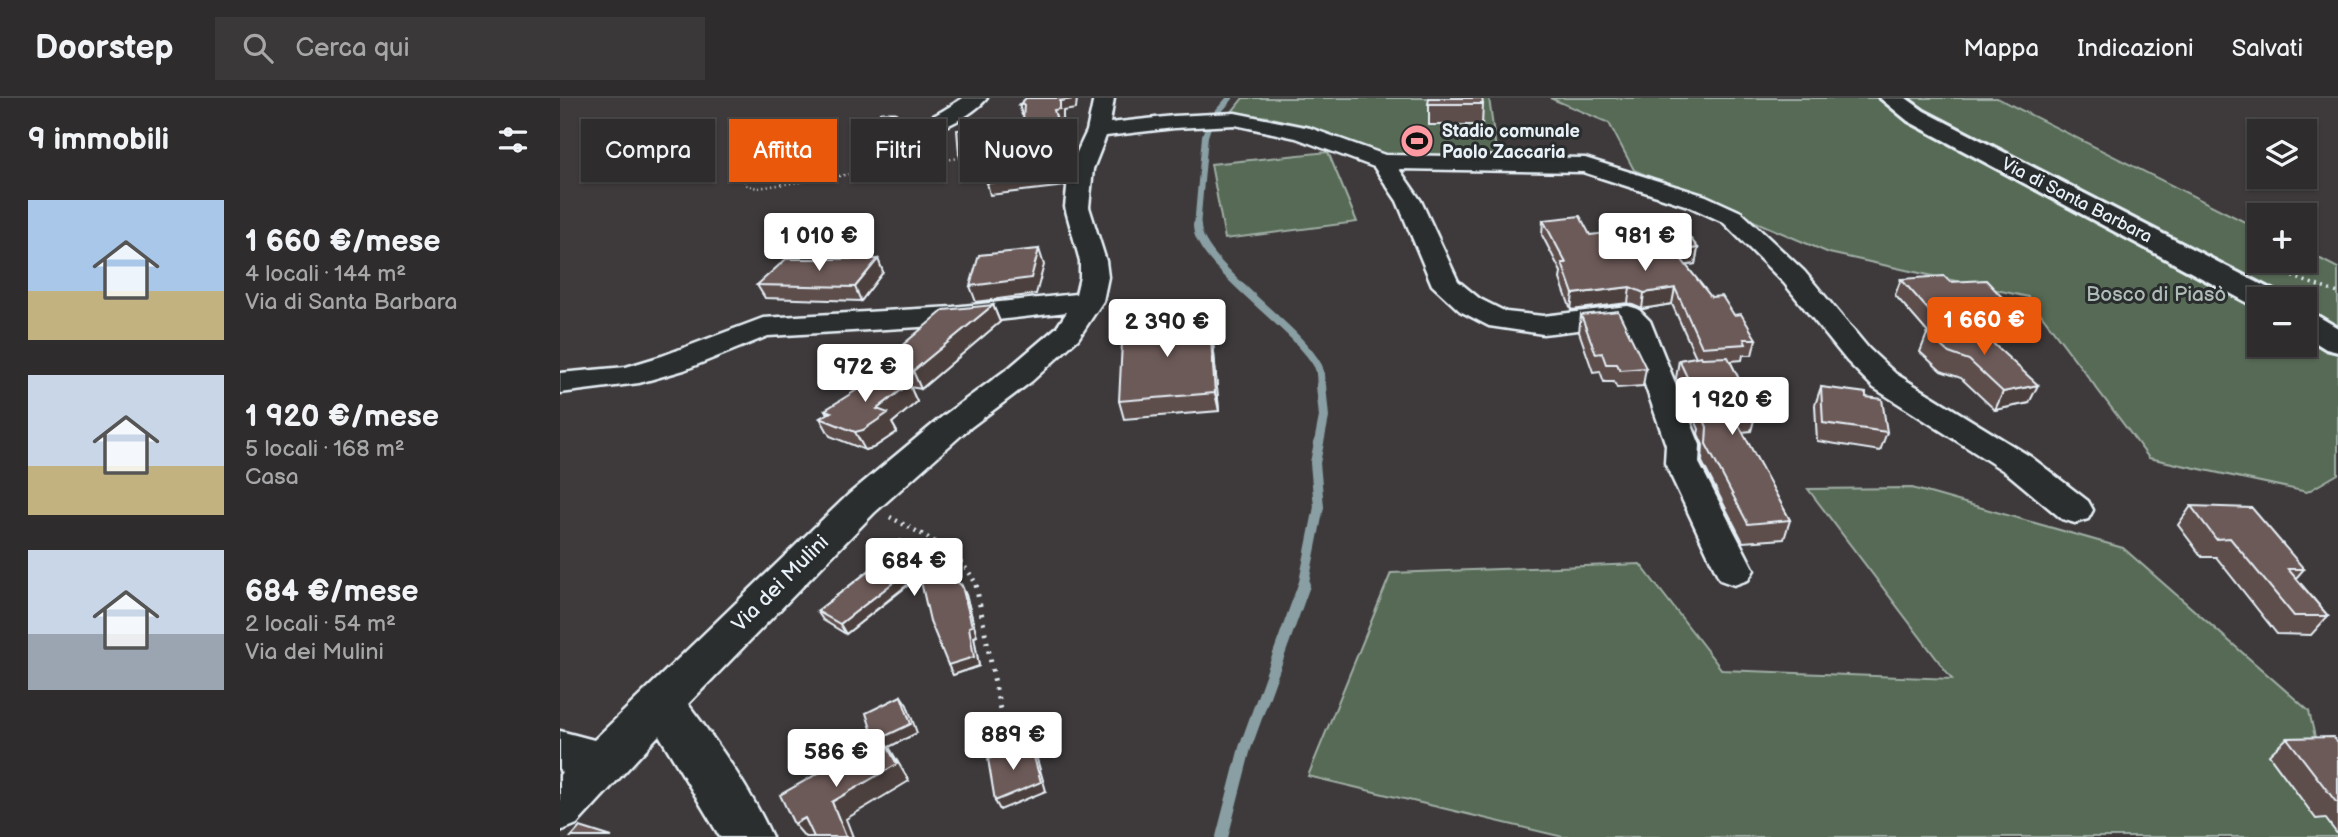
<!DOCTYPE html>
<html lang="it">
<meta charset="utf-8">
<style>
:root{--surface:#2e2c2c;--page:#3a3838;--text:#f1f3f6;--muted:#a7a7a9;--line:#494848;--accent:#ea580c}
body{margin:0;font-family:"Balsamiq Sans",sans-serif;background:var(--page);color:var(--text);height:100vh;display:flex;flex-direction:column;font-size:26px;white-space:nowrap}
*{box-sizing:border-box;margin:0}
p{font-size:23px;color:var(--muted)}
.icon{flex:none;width:38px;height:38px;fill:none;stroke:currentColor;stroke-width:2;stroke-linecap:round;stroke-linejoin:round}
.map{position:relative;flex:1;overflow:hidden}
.panel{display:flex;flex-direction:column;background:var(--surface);width:560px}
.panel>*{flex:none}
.banner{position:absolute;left:21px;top:21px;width:665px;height:63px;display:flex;gap:14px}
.controls{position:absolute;left:1687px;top:21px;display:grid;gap:14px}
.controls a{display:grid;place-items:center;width:70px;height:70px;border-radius:0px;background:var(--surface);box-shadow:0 2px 5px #0004,0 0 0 2px var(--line);font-size:35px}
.price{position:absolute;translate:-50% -60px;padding:0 16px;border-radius:7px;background:#fff;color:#222;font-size:23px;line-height:46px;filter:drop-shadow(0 2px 4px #0008)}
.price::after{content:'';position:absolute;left:50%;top:42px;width:21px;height:16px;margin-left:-10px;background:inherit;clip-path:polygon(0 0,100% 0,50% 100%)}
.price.active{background:var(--accent);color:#fff}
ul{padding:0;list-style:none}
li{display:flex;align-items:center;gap:21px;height:175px;padding:0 28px}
li span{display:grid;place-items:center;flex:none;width:196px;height:140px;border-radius:0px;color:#555}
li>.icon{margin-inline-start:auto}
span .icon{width:84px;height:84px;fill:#fffc;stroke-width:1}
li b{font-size:30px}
h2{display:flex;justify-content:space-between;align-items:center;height:84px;padding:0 28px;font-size:30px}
.chip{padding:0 24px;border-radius:0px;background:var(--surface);box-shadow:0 2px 5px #0004,0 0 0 2px var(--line);font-size:24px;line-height:63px}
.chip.active{background:var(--accent);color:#fff}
header{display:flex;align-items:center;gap:42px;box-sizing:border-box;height:98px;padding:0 35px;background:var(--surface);border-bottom:2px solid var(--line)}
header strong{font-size:33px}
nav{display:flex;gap:38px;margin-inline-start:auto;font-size:24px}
.search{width:490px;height:63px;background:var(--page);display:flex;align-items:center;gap:18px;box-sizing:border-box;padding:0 24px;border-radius:0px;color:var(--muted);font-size:26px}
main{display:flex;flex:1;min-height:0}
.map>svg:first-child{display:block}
.green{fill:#576a54;stroke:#a0aea6;stroke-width:2;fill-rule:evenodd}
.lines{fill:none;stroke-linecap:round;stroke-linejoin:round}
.stream-far3{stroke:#899fa3;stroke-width:6}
.stream-far2{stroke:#899fa3;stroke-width:8}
.stream-far1{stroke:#899fa3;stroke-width:10}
.stream{stroke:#899fa3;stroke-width:12}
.minor-casing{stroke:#e8f1f8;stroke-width:5}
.tertiary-casing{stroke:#e8f1f8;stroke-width:6}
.path-far3{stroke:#e8f1f8;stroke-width:2.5;stroke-dasharray:1 3.5;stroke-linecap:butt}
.path-far2{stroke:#e8f1f8;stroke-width:3.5;stroke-dasharray:2 4.5;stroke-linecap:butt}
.path-far1{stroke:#e8f1f8;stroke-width:4.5;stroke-dasharray:2 5;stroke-linecap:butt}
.path{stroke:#e8f1f8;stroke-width:5;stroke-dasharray:2.5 7;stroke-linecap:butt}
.minor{fill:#2a2d2e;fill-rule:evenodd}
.tertiary{fill:#2a2d2e;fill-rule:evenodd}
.wall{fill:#5d4d4c;stroke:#e8f1f8;stroke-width:2}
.shaded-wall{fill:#4c3f3e;stroke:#e8f1f8;stroke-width:2}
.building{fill:#6c5a58;stroke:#e8f1f8;stroke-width:2}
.labels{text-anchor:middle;stroke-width:6;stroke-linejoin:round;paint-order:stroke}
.far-poi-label{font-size:18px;font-weight:bold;fill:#e8f1f8;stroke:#2a2d2e;text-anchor:start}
.far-street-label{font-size:18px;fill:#e8f1f8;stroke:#2a2d2e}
.park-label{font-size:21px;fill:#aebbb6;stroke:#2a2d2e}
.street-label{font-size:21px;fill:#e8f1f8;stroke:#2a2d2e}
</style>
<header>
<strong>Doorstep</strong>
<div class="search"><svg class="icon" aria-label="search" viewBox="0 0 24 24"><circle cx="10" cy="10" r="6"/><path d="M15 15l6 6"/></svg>Cerca qui</div>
<nav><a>Mappa</a><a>Indicazioni</a><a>Salvati</a></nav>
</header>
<main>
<section class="panel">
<h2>9 immobili<svg class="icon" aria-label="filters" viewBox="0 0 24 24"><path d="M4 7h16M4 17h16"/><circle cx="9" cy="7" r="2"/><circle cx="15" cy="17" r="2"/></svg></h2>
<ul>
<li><span style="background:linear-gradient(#a9c7e8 65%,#c2b280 0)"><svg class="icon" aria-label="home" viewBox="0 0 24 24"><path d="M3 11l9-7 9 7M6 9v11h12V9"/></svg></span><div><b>1 660 €/mese</b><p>4 locali · 144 m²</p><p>Via di Santa Barbara</p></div></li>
<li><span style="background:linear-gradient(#c9d6e8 65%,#c2b280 0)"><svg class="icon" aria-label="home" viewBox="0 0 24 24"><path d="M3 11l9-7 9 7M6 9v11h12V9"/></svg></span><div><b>1 920 €/mese</b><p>5 locali · 168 m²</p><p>Casa</p></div></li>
<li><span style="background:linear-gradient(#c9d6e8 60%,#9aa5b1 0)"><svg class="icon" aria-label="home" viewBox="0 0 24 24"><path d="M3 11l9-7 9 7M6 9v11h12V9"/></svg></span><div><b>684 €/mese</b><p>2 locali · 54 m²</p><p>Via dei Mulini</p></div></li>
</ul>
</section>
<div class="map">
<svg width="1778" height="739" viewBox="0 0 1778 739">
<rect width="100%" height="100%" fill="#3e3a3b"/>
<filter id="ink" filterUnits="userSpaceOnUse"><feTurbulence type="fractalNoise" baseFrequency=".0143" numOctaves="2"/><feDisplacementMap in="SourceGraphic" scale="14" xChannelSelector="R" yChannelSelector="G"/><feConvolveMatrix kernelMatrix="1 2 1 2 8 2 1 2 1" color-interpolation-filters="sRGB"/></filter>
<g filter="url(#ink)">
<path class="green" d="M683 0H929L937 59 828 60 733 26 709 19 671 15Z
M990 0H1437L1699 131V163H1745V153L1778 170V376L1747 394 1589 360 1468 199 1269 155 1074 72 1049 25ZM1699 201H1745V247H1699Z
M768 54 797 124 665 141 651 66Z
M1352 390 1563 450 1749 613 1778 739H1003L748 678 831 475 1080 466 1162 572 1392 581 1248 391Z"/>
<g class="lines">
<path class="stream-far3" d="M637 129 645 38 650 23 670 0"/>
<path class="stream-far2" d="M637 127C636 165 737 228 758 268 761 273 760 283 761 289"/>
<path class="stream-far1" d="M743 489 759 409 755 365 764 319 761 287"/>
<path class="stream" d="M662 739 685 650 744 487"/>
<defs>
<path id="minor" d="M403 0H427C411 22 338 57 317 28L321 16H335L339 25C361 30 385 11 403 0Z
M534 0H554L550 25 614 18 675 15 750 30 825 57 1025 60 1146 98 1181 114 1244 173 1309 251 1336 276 1471 359 1528 403 1533 412 1528 421 1515 425 1502 421 1447 375 1314 290 1287 263 1224 185 1163 124 1128 108 1023 74 839 71 861 103 898 183 920 201 946 214 983 218 1068 208 1078 211 1090 223 1140 347 1139 365 1194 472 1188 482 1174 487 1160 482 1105 365 1106 347 1066 232 1061 227 983 236 929 228 900 213 872 187 837 103 814 69 736 40 675 27 614 30 546 38 533 71 529 109 546 163 548 179 543 203 518 241 472 283 407 332 314 415 128 606C159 647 191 692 212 739H160L99 637 17 726 0 733V677L2 674 0 673V633L34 642 288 397 383 318 450 269 497 229 507 214 393 227 208 238 124 272 79 285 0 295V275L66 269 102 258 203 220 393 209 516 196 520 179V163L505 109 509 71 527 33Z"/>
<path id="tertiary" d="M1320 0H1346L1364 13 1716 194 1721 201H1699V209L1694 208 1348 23Z
M1745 214 1756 217 1778 230V254L1766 251 1745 238Z"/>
</defs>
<use href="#minor" class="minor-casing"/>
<use href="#tertiary" class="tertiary-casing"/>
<path class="path-far3" d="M182 56 183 80 187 88 198 90 406 59"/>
<path class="path-far2" d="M1714 172 1778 195"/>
<path class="path-far1" d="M330 419C361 436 403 454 417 489"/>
<path class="path" d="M416 487 447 648"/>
<use href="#minor" class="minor"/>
<use href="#tertiary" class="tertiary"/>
</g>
<path class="wall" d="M869 0 923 6 922 27H869Z
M983 122 1030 137 1138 150 1135 166 1126 167 1151 199 1174 217 1196 241 1192 257H1183L1182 262 1170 263 1196 315 1191 333 1182 334 1230 422 1224 441 1183 444 1142 364 1143 347 1138 336 1139 331 1116 280 1119 262 1136 259 1112 206 1082 211 1068 205 1011 212 1000 181 1001 174 982 137Z
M318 161 323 174 301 203 205 200 197 187Z
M1341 181 1390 184 1456 214 1449 230 1420 233 1469 305 1435 312 1401 280 1381 273 1360 254 1367 236H1369L1335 197Z
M433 207 440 224 361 291 350 289 357 304 332 325 337 334 313 350 305 352 270 338 260 320 267 316 265 312 325 282 319 267Z
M649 214 652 232 659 313 564 321 559 303 622 223Z
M1021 217 1086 270 1083 288 1057 290 1054 284H1044L1040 273 1033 274 1019 234Z
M1261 289 1306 299 1327 334 1320 353 1257 343 1255 307Z
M1631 408 1744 471 1736 480 1768 518 1751 537 1717 536 1656 459H1642L1618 427Z
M340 442 406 497 417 538 414 539 419 568 393 577 360 478 286 536 263 522 257 513 316 467 313 461Z
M1727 640 1778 645V737L1765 720 1756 721 1709 657Z"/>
<path class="shaded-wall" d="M514 0H517L516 11 503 13V21L497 22 508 63 505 88 430 97 427 85 494 12 500 3Z
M464 6 467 16 462 17 459 7Z
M438 52 442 63 403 67 399 56Z
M1138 150 1135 166 1113 169 1115 153Z
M479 151 484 167 476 196 416 204 410 188Z
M318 161 323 174 301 203 295 189Z
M1070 189 1068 205 1011 212 1013 196Z
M1115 190 1112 206 1082 211 1084 195Z
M433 207 440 224 361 291 353 273Z
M649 214 652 232 659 313 655 295Z
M349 286 357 304 332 325 337 334 313 350 305 352 295 334 317 311Z
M1478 287 1469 305 1435 312 1443 294Z
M357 466 362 475 286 536 280 526Z
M402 488 406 497 417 538 414 539 419 568 393 577 388 567Z
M341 598 347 607 357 635 329 649 349 683 286 721 293 739H286L272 704 322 640Z
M470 645 475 654 486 693 440 712 435 703Z
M245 720 255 739H245L234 726Z"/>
<path class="building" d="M466 0H514V1L500 3V11L494 12 505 52 501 77 427 85 438 52 399 56 397 32 463 23 464 6 459 7Z
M869 0H922L923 6H868Z
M1020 118 1030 137 1120 127 1138 150 1115 153 1151 199 1162 198 1174 217 1181 216 1196 241H1184L1186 246 1142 249 1115 190 1084 195 1070 189 1013 196 1002 165H1006L983 122Z
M479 151 471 180 410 188 419 157Z
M226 161H318L295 189 197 187Z
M1384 178 1390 184 1426 182 1456 214 1378 223 1341 181Z
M433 207 353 273 319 267 384 212Z
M1058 213 1086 270 1060 272 1057 266H1046L1042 255 1036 256 1021 217Z
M649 214 655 295 559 303 563 225 622 223V217Z
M1414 228 1478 287 1443 294 1409 262 1389 255 1367 236Z
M1141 258 1142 260 1168 259 1196 315 1182 316 1184 322H1176L1230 422 1188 426 1146 346 1147 329 1142 317H1145L1119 262Z
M340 273 349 286 317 311 328 315 303 332 295 334 260 320 271 314 265 312 311 283 319 286Z
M1261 289 1306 295V299L1322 301 1327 334 1263 325Z
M1631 408 1692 410 1744 471H1728L1768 518H1734L1670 440 1656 441Z
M340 442 354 451 352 444 402 488 412 528 409 529 414 559 388 567 370 523 357 466 280 526 257 513 319 465 313 461Z
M341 598 351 626 315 643 306 615Z
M322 639 337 666 272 704 286 739H254L245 720 234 726 220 697Z
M1773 639 1778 645V704H1776L1727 640Z
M470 645 481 684 435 703 428 661Z
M20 729 52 739H11Z"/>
</g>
<defs>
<symbol id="stadium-disc" viewBox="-11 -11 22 22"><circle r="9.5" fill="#ff9aa2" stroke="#2a2d2e"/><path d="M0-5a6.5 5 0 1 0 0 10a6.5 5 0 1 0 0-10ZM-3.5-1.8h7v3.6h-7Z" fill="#111"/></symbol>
</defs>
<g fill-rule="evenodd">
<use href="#stadium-disc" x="838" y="24" width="38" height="38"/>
</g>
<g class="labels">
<g class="far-poi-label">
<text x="882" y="39">Stadio comunale<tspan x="882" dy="21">Paolo Zaccaria</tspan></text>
</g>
<g class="far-street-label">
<text transform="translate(1517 102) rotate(27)" y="6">Via di Santa Barbara</text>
</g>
<g class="park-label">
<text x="1596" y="203">Bosco di Piasò</text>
</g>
<g class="street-label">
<text transform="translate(220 485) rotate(-45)" y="7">Via dei Mulini</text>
</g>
</g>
</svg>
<div class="controls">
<a><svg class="icon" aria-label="layers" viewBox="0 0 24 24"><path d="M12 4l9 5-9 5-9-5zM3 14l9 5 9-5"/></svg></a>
<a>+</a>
<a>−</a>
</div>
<b class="price" style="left:259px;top:175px">1 010 €</b>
<b class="price" style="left:1085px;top:175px">981 €</b>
<b class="price active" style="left:1424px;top:259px">1 660 €</b>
<b class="price" style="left:607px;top:261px">2 390 €</b>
<b class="price" style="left:305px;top:306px">972 €</b>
<b class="price" style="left:1172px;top:339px">1 920 €</b>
<b class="price" style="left:354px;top:500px">684 €</b>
<b class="price" style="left:453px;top:674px">889 €</b>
<b class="price" style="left:276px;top:691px">586 €</b>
<div class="banner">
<a class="chip">Compra</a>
<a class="chip active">Affitta</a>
<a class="chip">Filtri</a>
<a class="chip">Nuovo</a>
</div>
</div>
</main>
